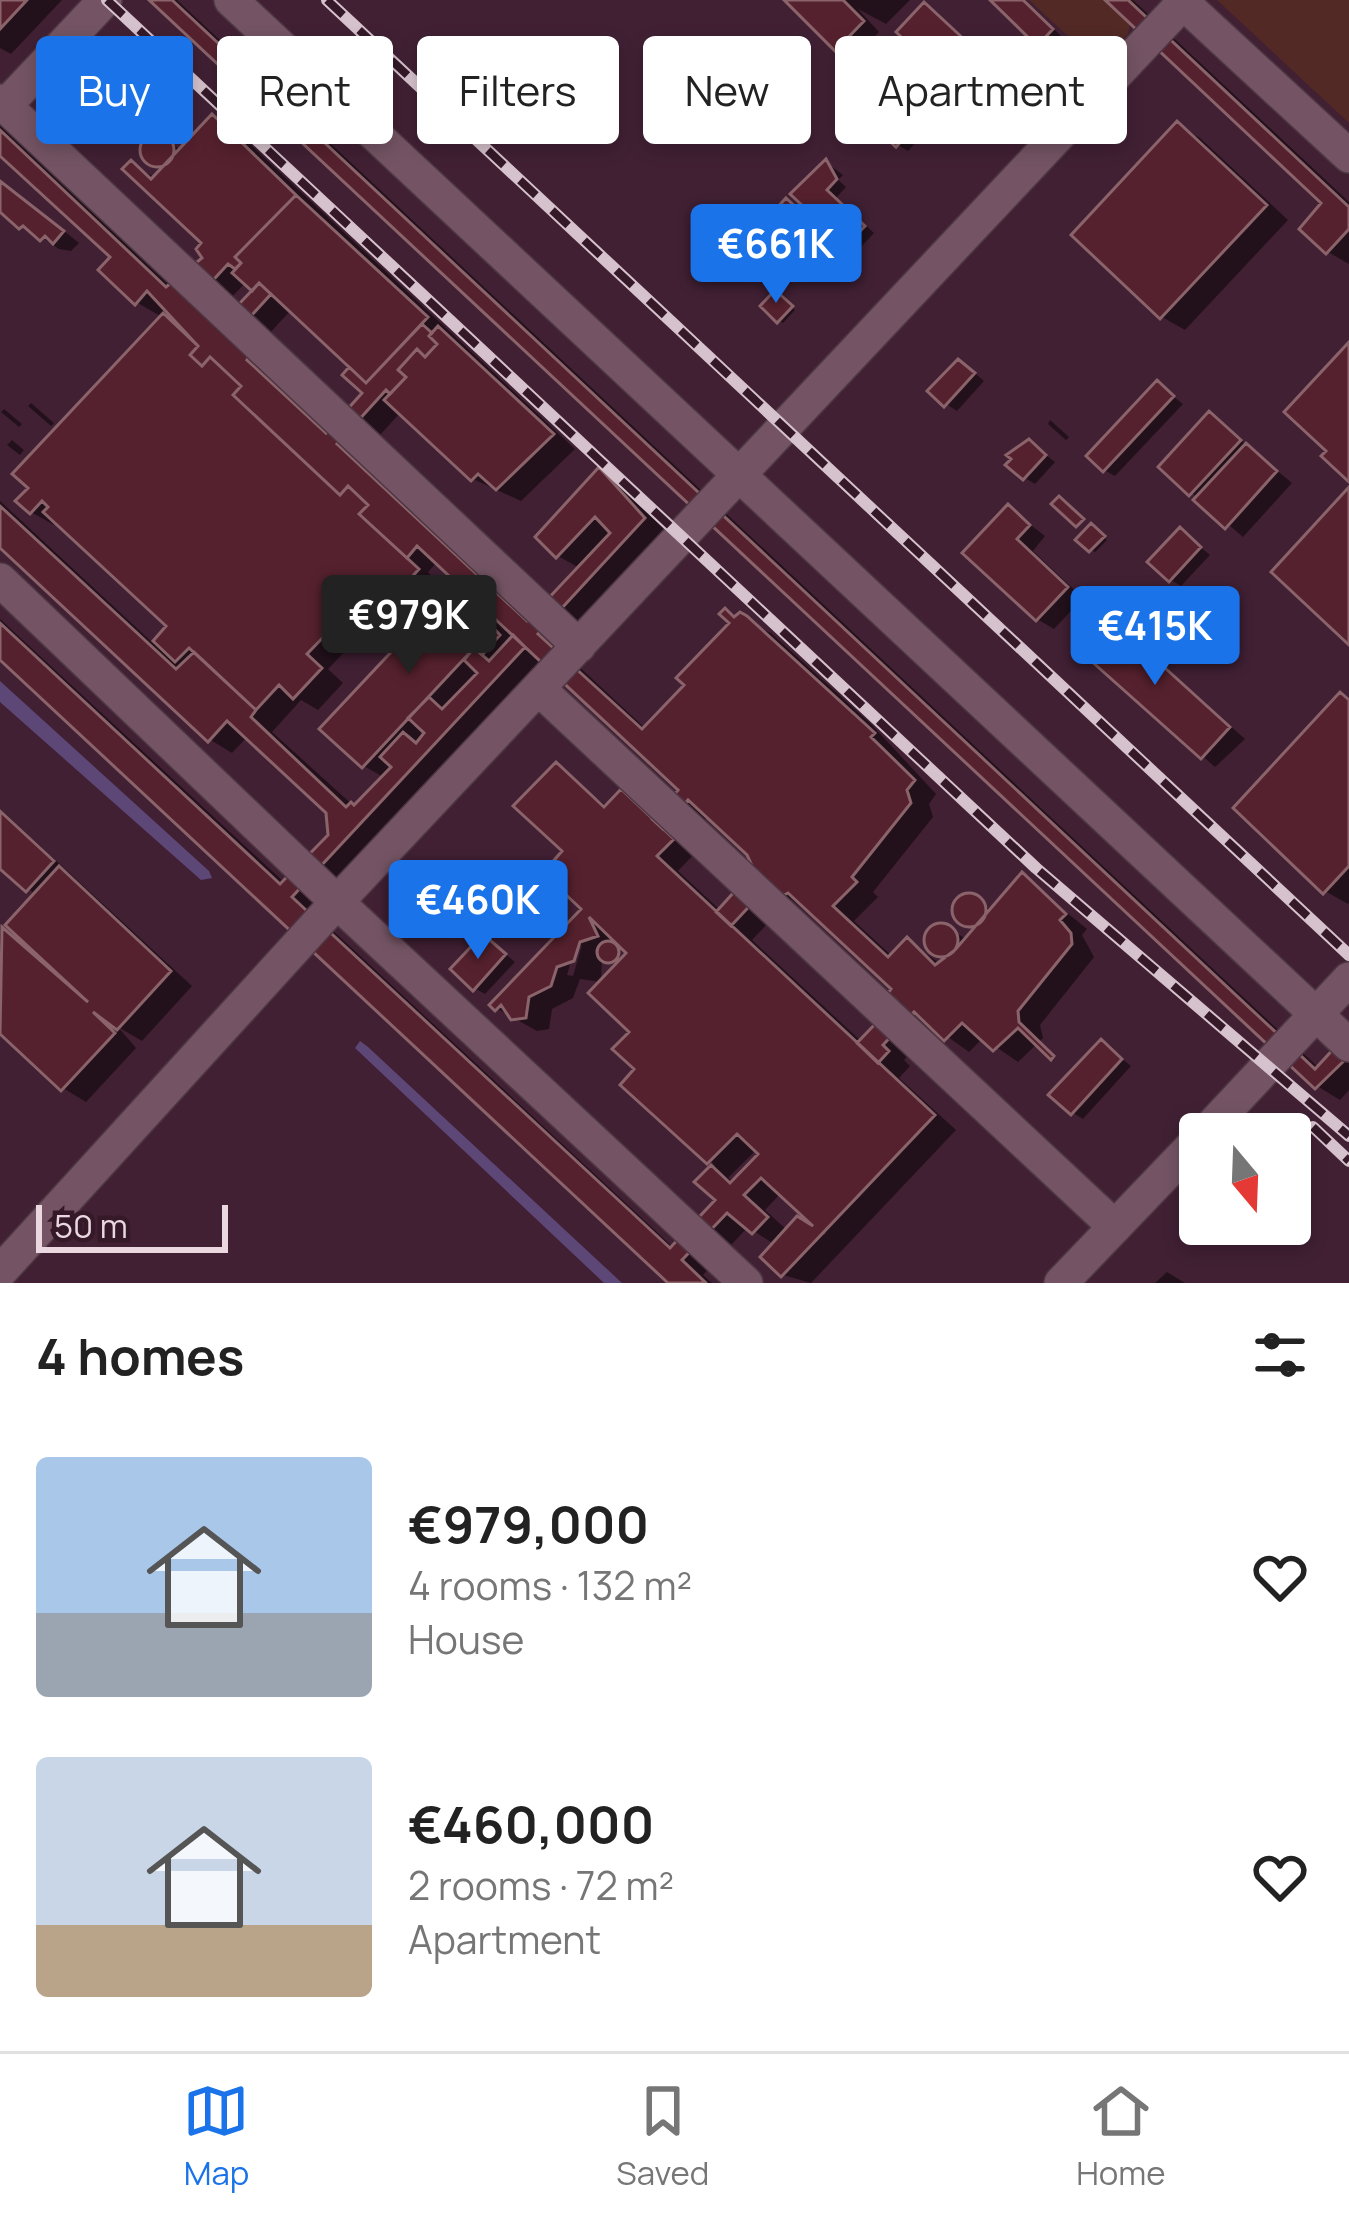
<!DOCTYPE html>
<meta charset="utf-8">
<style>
:root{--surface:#fff;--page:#f2f2f2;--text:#222;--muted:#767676;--line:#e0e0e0;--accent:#1a73e8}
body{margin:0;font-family:Manrope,sans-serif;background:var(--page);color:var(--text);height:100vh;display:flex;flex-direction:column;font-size:45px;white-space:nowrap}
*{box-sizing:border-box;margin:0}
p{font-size:39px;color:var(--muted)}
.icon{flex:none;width:66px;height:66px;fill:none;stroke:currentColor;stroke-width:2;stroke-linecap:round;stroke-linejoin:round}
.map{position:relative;height:1283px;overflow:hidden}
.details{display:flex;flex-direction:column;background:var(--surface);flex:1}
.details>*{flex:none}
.hud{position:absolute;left:36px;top:36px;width:1278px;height:108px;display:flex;gap:24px}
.needle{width:78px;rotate:161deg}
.fabs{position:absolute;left:1179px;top:1113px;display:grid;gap:24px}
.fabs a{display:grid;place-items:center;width:132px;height:132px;border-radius:12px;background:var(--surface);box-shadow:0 6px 18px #0003;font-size:60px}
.scale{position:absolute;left:36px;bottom:30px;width:192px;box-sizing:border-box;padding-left:12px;border:6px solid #ead7e0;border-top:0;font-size:33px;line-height:42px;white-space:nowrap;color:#ead7e0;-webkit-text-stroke:9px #351929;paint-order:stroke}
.price{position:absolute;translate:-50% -102px;padding:0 27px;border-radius:12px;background:var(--accent);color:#fff;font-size:39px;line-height:78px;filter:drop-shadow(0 3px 6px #0008)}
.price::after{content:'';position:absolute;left:50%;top:72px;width:36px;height:27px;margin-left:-18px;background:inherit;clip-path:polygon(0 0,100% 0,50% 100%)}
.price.current{background:#222;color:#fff}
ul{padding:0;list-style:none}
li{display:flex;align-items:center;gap:36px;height:300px;padding:0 36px}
li span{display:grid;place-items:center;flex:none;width:336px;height:240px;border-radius:12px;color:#555}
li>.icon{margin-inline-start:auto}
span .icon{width:144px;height:144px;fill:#fffc;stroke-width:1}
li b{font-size:51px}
h2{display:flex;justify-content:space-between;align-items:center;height:144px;padding:0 36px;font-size:51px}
.pill{padding:0 42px;border-radius:12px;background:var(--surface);box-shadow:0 6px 18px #0003;font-size:42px;line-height:108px}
.pill.current{background:var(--accent);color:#fff}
.tab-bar{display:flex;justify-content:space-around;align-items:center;height:168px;border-top:3px solid var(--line);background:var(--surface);font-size:33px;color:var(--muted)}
.tab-bar a{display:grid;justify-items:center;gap:6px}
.tab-bar .current{color:var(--accent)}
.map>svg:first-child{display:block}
.built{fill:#412034;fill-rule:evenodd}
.green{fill:#522924}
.water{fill:#5d4777}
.shadow{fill:#0007;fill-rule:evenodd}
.building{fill:#56212e;stroke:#8a646a;stroke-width:3}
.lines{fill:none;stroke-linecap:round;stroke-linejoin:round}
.minor-casing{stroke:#4d3743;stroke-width:36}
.minor{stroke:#745464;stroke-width:33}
.rail-casing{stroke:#d6c2cc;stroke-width:12}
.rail{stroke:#351929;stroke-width:8;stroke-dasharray:22;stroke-linecap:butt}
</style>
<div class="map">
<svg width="1349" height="1283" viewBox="0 0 1349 1283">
<rect width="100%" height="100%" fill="#351929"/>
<path class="built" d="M0 0H1349V1283H0ZM1200 1134H1290V1224H1200Z"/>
<path class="green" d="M1029 0H1134L1128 34 1098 64Z
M1217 0H1349V123Z"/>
<path class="water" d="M0 681 209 871 212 878 201 880 0 702Z
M360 1041 368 1047 622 1283H604L355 1048Z"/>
<path class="shadow" d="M0 0H62L11 54 0 48Z
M153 0H177L1319 1068 1349 1036V1090L1340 1100 1317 1086Z
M788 0H910L886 24 858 9 879 32 854 58Z
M994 0H1024L1062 37 1049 49Z
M1109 0H1133L1349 202V264L1328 252 1325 203Z
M925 6 1024 92 999 119 982 109Z
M870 95 920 138 908 151 898 145Z
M213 118 236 131 575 449 521 501 473 479 401 412 358 459 532 621 581 569 558 556 599 471 622 484 667 533 559 648 646 729 688 684 733 623 725 612 771 633 871 724 936 794 929 804 933 817 873 892 878 897 854 921 893 957 908 941 942 965 947 960 928 938 935 927 944 926 968 940 976 931 961 922 956 905 967 896 976 898 992 911 1022 876 1087 929 1082 935 1094 957 1040 1025 1043 1038 1018 1062 983 1038 969 1052 934 1027 904 1060 910 1066 899 1078 956 1130 811 1283 783 1275 775 1245 748 1227 703 1275 712 1283H668L0 657V619L285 883 331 836 329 812 248 736 232 753 209 739 0 544V501L154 644 170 626 58 522 54 525 31 512 162 317 136 302 115 257 0 152V124L171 286 206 259V243L131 164 156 178 165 169 145 158 146 141 160 136 182 151 189 143 173 129 182 122 196 136ZM247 281 255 290 224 324 215 315ZM292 309 353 367 366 393 331 432 253 351ZM438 561 482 605 454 589 364 766 385 778 356 808 272 732 301 700 318 710 343 683 328 669 385 610 406 621 440 584 428 572ZM545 662 683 790 645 806 622 793 608 807 556 766 566 851 585 909 496 1008 537 1031 549 1029 552 1009 573 998 580 979 601 982 602 958 621 959 613 936 631 953 638 1069 715 1166 699 1182 719 1200 674 1248 313 912ZM709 815 750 853 758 870 721 911 678 871 695 853 684 843ZM791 899 896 989 901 1001 862 1042 752 940ZM582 945 573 976 567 975 573 954ZM757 1149 763 1154 735 1182 728 1178ZM781 1193 826 1233 824 1235 798 1220 788 1231 765 1210Z
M1177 125 1200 138 1288 220 1185 330 1162 317Z
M827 163 843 175 838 180 846 187 836 198 874 233 859 249 795 194Z
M0 179 79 243 71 251 59 249 0 209Z
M787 202 851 258 835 275 798 244 771 272 743 249Z
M780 296 795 310 783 323 779 321Z
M970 369 984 381 957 411 946 404Z
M1157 384 1183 404 1115 476 1104 470Z
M31 403 54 423 51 426 28 406Z
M4 409 22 424 19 427 1 412Z
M1210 415 1292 483 1243 537 1162 467Z
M1050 420 1069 437 1066 440 1048 424Z
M12 440 24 450 20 455 7 445Z
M1030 443 1055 462 1035 484 1025 478Z
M1009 508 1045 536 1033 551 1083 598 1054 629 1037 619Z
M1096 530 1107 540 1095 552 1091 550Z
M1180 531 1210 555 1181 586 1171 580Z
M1114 622 1245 739 1215 767 1085 651Z
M1349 700V903L1348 904 1325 891Z
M0 809 192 986 142 1041 118 1027 136 1048 86 1102 63 1088 0 1030V934L25 943 36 895 0 865Z
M484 937 515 962 485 994 474 988Z
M1101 1042 1131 1066 1083 1119 1073 1113Z
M1167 1272 1185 1283H1155Z"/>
<path class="building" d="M0 0H27L0 29Z
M149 0H172L1315 1069 1349 1032V1056L1315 1089Z
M784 0H843L864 21 835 51Z
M990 0H1023L1053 29 1037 46Z
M1105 0H1128L1349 207V229L1326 254 1299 229 1321 203Z
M924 2 1009 81 980 111 896 32Z
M869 92 911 130 896 147 854 109Z
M212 114 296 195 235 257 241 263 235 269 228 264 194 301 220 324 259 283 271 294 232 337 251 355 247 360 326 433 362 393 342 375 349 367 366 383 422 324 432 333 429 336 437 344 425 357 417 349 398 370 406 377 390 394 386 390 337 444 527 621 610 533 595 517 556 558 535 537 599 467 645 518 538 634 642 729 684 685 676 678 729 623 719 614 725 608 734 617 740 612 747 616 875 733 871 737 915 780 907 790 911 803 852 877 857 882 833 906 888 957 907 937 935 965 955 950 1022 872 1066 914 1060 920 1071 933 1072 944 1018 1011 1019 1022 1054 1056 1051 1060 1018 1028 993 1051 962 1023 944 1041 914 1012 883 1045 889 1051 878 1063 857 1043 897 1001 888 993 891 989 788 893 782 896 770 884 731 926 716 912 754 870 747 855 688 800 663 829 652 819 678 790 417 546 407 558 359 514 368 505 348 486 340 495 233 395 241 386 210 357 202 366 190 355 198 346 147 291 135 305 98 270 110 257 0 156V130L166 287 202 258 196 249 201 243 122 169 131 160 151 179Z
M169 130a11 11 0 1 1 22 0a11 11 0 1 1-22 0Z
M1177 121 1267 205 1160 319 1071 235Z
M140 150a17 17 0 1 1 34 0a17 17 0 1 1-34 0Z
M826 159 837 179 827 190 865 226 846 246 790 194Z
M0 181 64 231 53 244 45 236 40 241 23 226 19 229 0 212Z
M296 195 428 317 366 383 259 283 252 291 232 273 241 263 235 257Z
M786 198 842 250 823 271 766 220Z
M765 221 785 241 759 268 738 249Z
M775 290 793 306 777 323 760 306Z
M163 313 198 346 190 355 202 366 210 357 241 386 233 395 340 495 348 486 368 505 359 514 419 569 381 611 364 595 307 654 322 668 293 699 279 685 256 710 189 648 175 662 153 641 166 626 43 512 48 507 42 501 30 514 15 501 28 488 12 474Z
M438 326 554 434 496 490 478 474 471 481 384 400 406 377 398 370 417 349 425 357 437 344 429 336Z
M1349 342V482L1321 456 1326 451 1284 412Z
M958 359 975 373 944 407 927 391Z
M1157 380 1174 396 1103 472 1086 456Z
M1209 411 1241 440 1189 496 1158 467Z
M1029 439 1046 455 1023 480 1005 465 1011 459 1006 455Z
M1246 443 1277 471 1225 529 1193 500Z
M1349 487V645L1271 572Z
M1059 496 1084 519 1076 527 1051 504Z
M1008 504 1030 525 1017 539 1068 587 1036 621 962 553Z
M0 506 176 669 194 652 256 710 251 717 346 807 351 802 354 805 391 767 380 757 403 732 416 743 424 733 408 718 429 697 442 709 477 673 464 660 474 648 489 661 513 635 525 647 292 897 670 1248 715 1200 694 1182 711 1165 730 1183 758 1154 737 1134 707 1164 620 1085 634 1069 612 1049 629 1032 588 993 626 953 589 917 598 936 580 942 574 961 557 967 551 986 529 997 526 1018 511 1020 501 1005 495 1011 489 1005 581 909 543 873 562 851 513 806 556 762 604 807 621 789 674 839 657 856 935 1115 781 1277 760 1257 797 1216 813 1226 761 1178 744 1195 768 1217 752 1234 727 1213 682 1260 706 1283H668L0 660V623L280 884 328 835 326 813 227 721 208 742 0 548Z
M1091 523 1105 536 1089 552 1075 540Z
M1180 527 1201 547 1169 582 1147 562Z
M454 585 500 635 483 654 476 646 362 768 319 729Z
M1110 618 1230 727 1201 759 1080 651Z
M1340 692 1349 700V866L1323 894 1233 808Z
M0 811 54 861 26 892 0 869Z
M59 866 171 971 117 1030 93 1012 115 1033 61 1091 0 1034 2 927 88 1002 5 925Z
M952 910a17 17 0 1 1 34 0a17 17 0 1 1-34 0Z
M924 940a17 17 0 1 1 34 0a17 17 0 1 1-34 0Z
M483 934 506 954 473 991 450 969Z
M597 952a11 11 0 1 1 22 0a11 11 0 1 1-22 0Z
M1101 1039 1122 1059 1071 1115 1048 1095Z"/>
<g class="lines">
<defs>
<path id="minor" d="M231 0 1349 1045
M1180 0 1349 156
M0 101 579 646
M5 106 105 0
M0 580 337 902 1183 3
M539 689 1115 1227
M1204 1134 1349 979
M0 1272 337 902 746 1283
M1061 1283 1200 1138"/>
</defs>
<use href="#minor" class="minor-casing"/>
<use href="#minor" class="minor"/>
<defs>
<path id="rail" d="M107 0 1036 868 1349 1136
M327 0 1349 955
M1313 1127 1349 1161"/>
</defs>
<use href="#rail" class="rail-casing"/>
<use href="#rail" class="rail"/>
</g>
</svg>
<div class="fabs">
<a><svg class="needle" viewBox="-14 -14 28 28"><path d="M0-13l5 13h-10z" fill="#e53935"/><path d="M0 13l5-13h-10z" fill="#767676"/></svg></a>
</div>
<div class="scale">50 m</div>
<b class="price" style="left:776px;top:306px">€661K</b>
<b class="price current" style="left:409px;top:677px">€979K</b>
<b class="price" style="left:1155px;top:688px">€415K</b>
<b class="price" style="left:478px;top:962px">€460K</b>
<div class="hud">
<a class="pill current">Buy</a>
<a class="pill">Rent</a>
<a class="pill">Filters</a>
<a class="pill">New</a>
<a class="pill">Apartment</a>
</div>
</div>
<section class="details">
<h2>4 homes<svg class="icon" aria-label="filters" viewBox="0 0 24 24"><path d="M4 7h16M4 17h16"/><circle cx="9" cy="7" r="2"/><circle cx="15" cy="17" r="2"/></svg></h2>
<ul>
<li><span style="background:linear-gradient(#a9c7e8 65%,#9aa5b1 0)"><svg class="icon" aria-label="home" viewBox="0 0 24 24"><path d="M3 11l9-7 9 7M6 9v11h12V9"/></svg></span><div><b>€979,000</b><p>4 rooms · 132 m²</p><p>House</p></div><svg class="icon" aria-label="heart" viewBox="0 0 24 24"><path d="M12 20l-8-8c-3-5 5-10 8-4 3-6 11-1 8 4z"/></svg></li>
<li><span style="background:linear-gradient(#c9d6e8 70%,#b9a48a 0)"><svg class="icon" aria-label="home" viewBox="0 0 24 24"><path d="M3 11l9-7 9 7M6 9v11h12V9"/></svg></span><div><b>€460,000</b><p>2 rooms · 72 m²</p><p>Apartment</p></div><svg class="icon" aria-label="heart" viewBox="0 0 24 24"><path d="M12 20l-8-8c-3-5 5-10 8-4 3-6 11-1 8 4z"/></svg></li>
</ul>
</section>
<nav class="tab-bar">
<a class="current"><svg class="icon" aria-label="map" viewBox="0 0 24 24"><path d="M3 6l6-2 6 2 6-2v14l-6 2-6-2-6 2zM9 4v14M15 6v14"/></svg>Map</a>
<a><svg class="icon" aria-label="saved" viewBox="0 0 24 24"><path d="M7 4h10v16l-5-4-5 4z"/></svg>Saved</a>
<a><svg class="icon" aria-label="home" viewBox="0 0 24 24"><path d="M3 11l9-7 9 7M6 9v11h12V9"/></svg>Home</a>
</nav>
